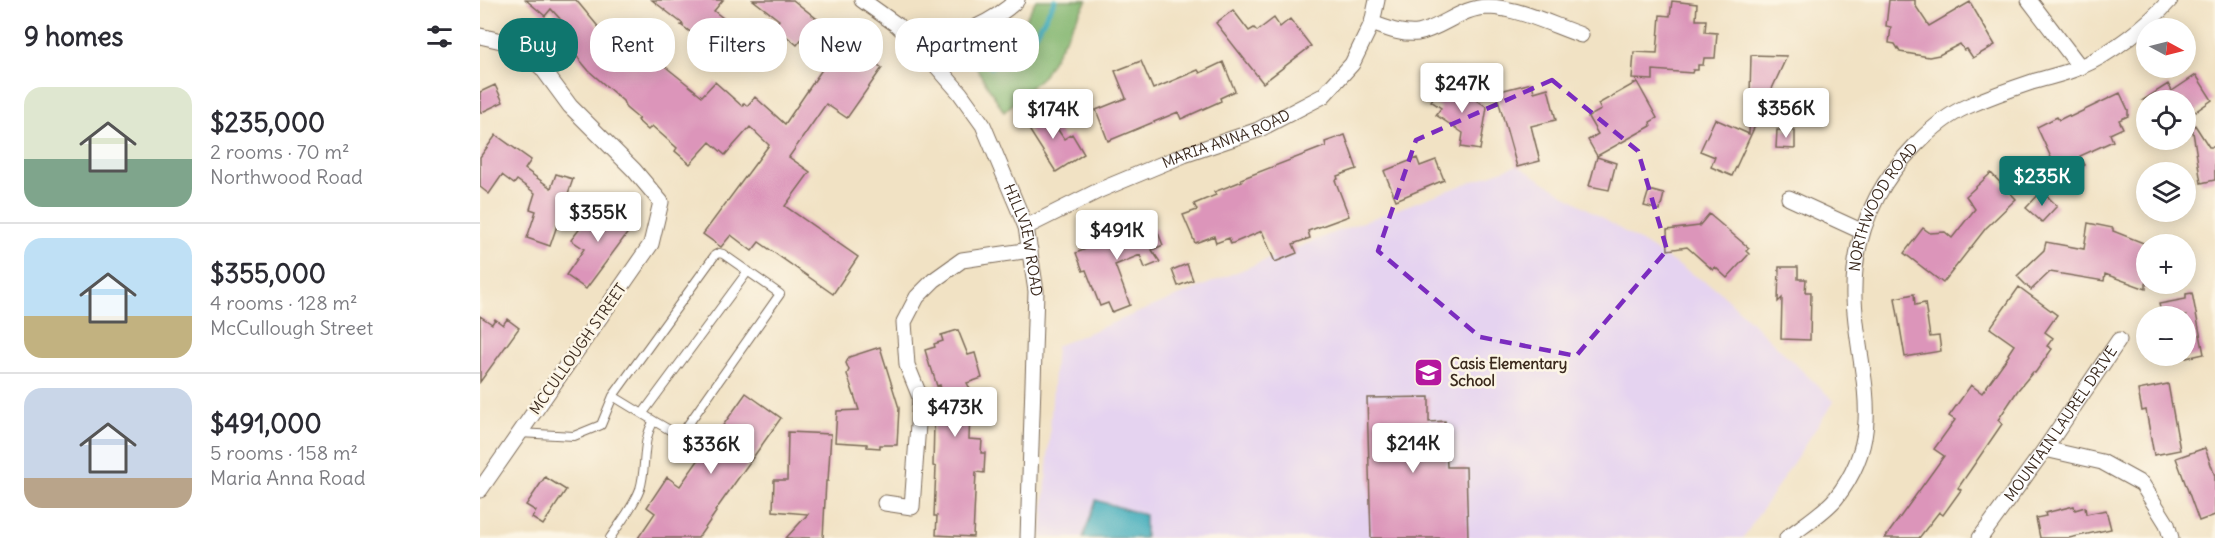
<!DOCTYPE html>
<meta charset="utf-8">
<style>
:root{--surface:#fff;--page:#f2f2f3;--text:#2b2b33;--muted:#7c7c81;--line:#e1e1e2;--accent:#0f766e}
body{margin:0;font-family:Delius,sans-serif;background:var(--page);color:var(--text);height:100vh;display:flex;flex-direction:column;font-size:22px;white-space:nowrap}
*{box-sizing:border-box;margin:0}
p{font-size:20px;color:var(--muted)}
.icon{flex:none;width:33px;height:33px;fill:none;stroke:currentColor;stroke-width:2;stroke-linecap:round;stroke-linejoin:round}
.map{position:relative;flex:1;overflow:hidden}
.side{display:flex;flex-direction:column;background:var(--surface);width:480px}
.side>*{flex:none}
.guide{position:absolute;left:18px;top:18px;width:570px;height:54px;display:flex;gap:12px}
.needle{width:39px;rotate:97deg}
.tools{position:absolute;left:1656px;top:18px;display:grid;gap:12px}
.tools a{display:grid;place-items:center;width:60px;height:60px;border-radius:50%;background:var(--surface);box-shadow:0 3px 15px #0003;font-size:30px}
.price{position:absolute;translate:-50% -51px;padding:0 14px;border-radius:6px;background:#fff;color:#222;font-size:20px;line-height:39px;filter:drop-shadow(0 2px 3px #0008)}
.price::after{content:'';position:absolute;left:50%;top:36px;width:18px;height:14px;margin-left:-9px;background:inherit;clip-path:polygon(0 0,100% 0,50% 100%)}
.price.current{background:var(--accent);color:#fff}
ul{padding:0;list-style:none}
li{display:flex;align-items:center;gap:18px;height:150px;padding:0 24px}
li+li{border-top:2px solid var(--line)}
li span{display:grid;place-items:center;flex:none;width:168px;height:120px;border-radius:18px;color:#555}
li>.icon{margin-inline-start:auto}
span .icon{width:72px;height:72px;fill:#fffc;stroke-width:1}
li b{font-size:26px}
h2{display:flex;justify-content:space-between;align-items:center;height:72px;padding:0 24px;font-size:26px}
.pill{padding:0 21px;border-radius:24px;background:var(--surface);box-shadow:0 3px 15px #0003;font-size:21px;line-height:54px}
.pill.current{background:var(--accent);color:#fff}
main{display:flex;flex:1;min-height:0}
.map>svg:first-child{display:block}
.built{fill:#e5d3f0}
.forest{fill:#86b873;stroke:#607148;stroke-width:1.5}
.water{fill:#3dabbb;stroke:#3c6a6c;stroke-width:1.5}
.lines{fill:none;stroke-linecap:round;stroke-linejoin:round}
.stream{stroke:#3dabbb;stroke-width:5}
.building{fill:#dc95ba}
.lane-casing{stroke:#7b6a58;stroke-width:10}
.street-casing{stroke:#7b6a58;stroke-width:17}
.lane{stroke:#fff;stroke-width:8}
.street{stroke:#fff;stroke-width:15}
.marked{fill:none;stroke:#7b2cbf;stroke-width:4.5;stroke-dasharray:12 8;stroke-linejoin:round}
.labels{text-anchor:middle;stroke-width:5;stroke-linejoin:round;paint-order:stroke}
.street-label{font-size:15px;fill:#3b2a1e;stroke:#fcf5e5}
.poi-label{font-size:15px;font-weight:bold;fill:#3b2a1e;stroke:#fcf5e5;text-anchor:start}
</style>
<main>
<section class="side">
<h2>9 homes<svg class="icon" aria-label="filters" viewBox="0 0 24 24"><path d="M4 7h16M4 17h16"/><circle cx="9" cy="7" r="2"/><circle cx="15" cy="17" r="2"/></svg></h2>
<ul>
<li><span style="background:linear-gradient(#dfe7d0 60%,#7fa58c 0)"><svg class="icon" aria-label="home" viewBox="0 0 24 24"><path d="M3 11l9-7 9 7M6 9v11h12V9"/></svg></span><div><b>$235,000</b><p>2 rooms · 70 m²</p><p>Northwood Road</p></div></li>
<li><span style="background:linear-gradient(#bfe0f5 65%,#c2b280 0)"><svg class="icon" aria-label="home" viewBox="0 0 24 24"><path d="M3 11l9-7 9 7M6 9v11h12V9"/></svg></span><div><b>$355,000</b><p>4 rooms · 128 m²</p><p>McCullough Street</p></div></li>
<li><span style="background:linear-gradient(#c9d6e8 75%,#b9a48a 0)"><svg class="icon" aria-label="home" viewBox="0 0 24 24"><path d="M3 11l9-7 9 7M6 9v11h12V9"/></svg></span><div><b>$491,000</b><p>5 rooms · 158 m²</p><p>Maria Anna Road</p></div></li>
</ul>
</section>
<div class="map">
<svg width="1735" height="538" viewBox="0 0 1735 538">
<rect width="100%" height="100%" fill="#fcf5e5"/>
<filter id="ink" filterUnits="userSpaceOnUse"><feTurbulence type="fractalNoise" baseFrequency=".0167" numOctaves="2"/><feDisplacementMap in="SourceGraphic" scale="12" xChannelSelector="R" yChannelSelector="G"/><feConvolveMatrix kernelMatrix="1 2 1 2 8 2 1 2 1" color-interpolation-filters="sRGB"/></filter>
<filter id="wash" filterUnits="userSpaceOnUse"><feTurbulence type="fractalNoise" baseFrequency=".008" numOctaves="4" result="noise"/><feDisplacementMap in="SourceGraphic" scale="24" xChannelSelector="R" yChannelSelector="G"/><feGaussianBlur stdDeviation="1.35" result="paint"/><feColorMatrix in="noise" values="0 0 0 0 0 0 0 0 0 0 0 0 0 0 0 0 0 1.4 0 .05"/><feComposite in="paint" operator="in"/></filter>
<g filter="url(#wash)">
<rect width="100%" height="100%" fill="#f1e2c4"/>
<path class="built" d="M1037 165 1238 290 1354 401 1263 538H562L576 346 850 234Z"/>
<path class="forest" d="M556 0H607L564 75 524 112 486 51 546 18Z"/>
<path class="water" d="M616 500 665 515V538H603Z"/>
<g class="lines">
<path class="stream" d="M511 67 556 34 575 0"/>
</g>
<g id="blocks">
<path class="building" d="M46 0H96L121 30 127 26 159 64 177 42 190 54 182 64 222 96 235 82 262 106 264 103 267 106 275 97 305 124 362 40 402 68 367 118 346 104 309 157 330 172 305 206 378 257 353 294 279 242 272 251 251 235 241 247 223 234 289 145 270 127 245 155 230 142 210 164 195 151 197 148 172 126 168 130 157 120 159 119 146 108 143 101 109 71 83 40 92 32 71 9 65 16Z
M172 0H243L234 11 248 22 231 47 201 25 203 24Z
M273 0H313L337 19 317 45 294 26 299 20Z
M1409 0H1435V5L1449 26 1490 2 1515 45 1493 58 1487 49 1484 50 1480 44 1459 55 1449 57 1420 52 1415 44 1409 43 1411 27 1406 26Z
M1192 1 1217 4 1216 20H1226L1225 32 1237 33 1235 58H1224L1223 65H1218V70H1213L1212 73 1173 70V80L1152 79 1154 52 1177 53 1180 15 1190 16Z
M753 10 769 31 774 28 777 31 794 18 800 27 810 19 831 46 783 83 736 23Z
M1271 55 1307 56 1252 176 1231 167 1235 157 1220 151 1235 119 1269 134Z
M661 61 673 89 718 70 720 73 743 62 755 91 740 98 741 101 701 119 698 112 628 141 616 110 646 98 635 71Z
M1716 75 1732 100 1706 118V100H1663L1688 84 1692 91Z
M966 79 1007 107 1000 150 981 147 983 133 956 115 961 108 951 101Z
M1157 82 1177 118 1170 122 1171 126 1117 156 1108 140 1118 134 1108 117 1121 110 1118 104Z
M1052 83 1054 92 1068 88 1076 120 1051 126 1060 161 1037 167 1016 92Z
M15 85 23 102 0 113V92Z
M1640 93 1648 110V116L1639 120 1643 128 1630 134 1633 141 1600 156 1605 165 1580 177 1557 127 1577 117 1579 120 1589 115 1590 117Z
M563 107 584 139 592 134 604 154 576 172 543 120Z
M1711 119 1729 147H1735V180L1721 183Z
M1297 130H1315V149L1296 148Z
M16 135 51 160 45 169 71 188 76 174 93 179 70 246 47 238 56 211 50 209 55 193 37 180 34 184 22 175 9 194 0 187V157Z
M865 135 877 169 857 176 858 179 855 180 869 216 828 231 830 238 813 244 817 253 795 262 782 231 751 244 749 238 736 243 734 236 715 243 703 215 717 210 714 204 736 195 734 192 762 181 761 179 846 146 845 142Z
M1117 157 1136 163 1129 190 1109 186Z
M937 158 940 166 956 160 964 180 916 200 904 171Z
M1511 173 1536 199 1506 228 1463 283 1424 253 1443 228 1450 233 1465 232 1472 238 1495 209 1486 196Z
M1169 190 1184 194 1180 210 1164 206Z
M1562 191 1577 206 1562 222 1546 208Z
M128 203 155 223 106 289 86 275 104 249 91 240 112 213 118 217Z
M1229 214 1269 248 1266 251 1269 254 1247 278 1235 267 1233 270 1207 247 1188 250 1187 230 1219 226Z
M654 218 663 234 676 228 683 245 672 250 680 262 665 268 660 255 635 265 650 305 632 312 628 303 620 306 606 270 603 271 596 253 608 248 607 245 631 236 629 232 645 225 647 230 649 229 646 222Z
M1608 223 1633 228V231L1666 244V289L1625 274 1624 281 1570 272 1551 290 1537 276 1564 250 1566 242 1604 249Z
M707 264 713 280 698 286 692 270Z
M1299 267H1318V279H1326L1325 292H1331L1330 340 1301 339 1302 298 1298 302Z
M1539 287 1577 315 1565 332 1573 338 1567 346 1572 349 1555 373 1553 372 1538 390 1518 420 1522 424 1478 488 1481 490 1463 515 1459 512 1439 538H1405L1464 456 1454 449 1475 420 1469 416 1491 385 1502 393 1529 355 1528 354 1534 345 1510 328Z
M1712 293 1724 354 1706 358V316H1682L1679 304 1706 299V294Z
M1434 294 1435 305 1445 303 1450 337 1459 336 1461 351 1425 357 1415 298Z
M0 316 12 324 15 319 23 325 27 319 39 328 0 382Z
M478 330 488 355 495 353 502 378 487 383 490 389 484 391 490 412 489 439 502 440 501 453H505L504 473 496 472 493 537 456 535 457 516H454L456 467 453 466 454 423 455 420H464L465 403 460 385 457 386 451 367H450L445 350 455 347 454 344 463 341 461 335Z
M400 347 419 408 417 445H400V448L387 447V444L355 442 357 411 379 410 367 374 369 370 366 363 369 357Z
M1688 384 1700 450 1674 455 1666 410 1662 411 1658 390Z
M266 393 301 418 235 511 236 512 218 538H158L175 513 167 507 187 477 200 486Z
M949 397V422L965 421 967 467H986L988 538H891L887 398Z
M308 432 351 434 348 481H346L343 538H306L328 514 293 511 294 480H307Z
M1725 448 1735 476V515L1719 521 1696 458Z
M65 477 86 490 63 525 52 518 56 511 46 505Z
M1594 506 1595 510 1605 507 1606 514 1626 510 1631 529 1589 538H1560L1556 518 1566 516 1565 513Z"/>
</g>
</g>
<g filter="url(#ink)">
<use href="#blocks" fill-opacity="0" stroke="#7b6a58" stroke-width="1.5"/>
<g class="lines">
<defs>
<path id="lane" d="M133 396 235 255 239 253 243 254 300 294 200 436 174 421
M163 413 268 271
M39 433 94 436 121 425 133 396 174 421C161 441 167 467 160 489 154 506 140 523 130 538"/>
<g id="street">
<path id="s1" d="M382 0 417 25 440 47 480 93 503 125 546 227 556 291 548 538"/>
<path d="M1549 0 1600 67"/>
<path d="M892 23C906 28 922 35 938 33 962 28 982 7 1008 7 1039 8 1072 25 1101 35"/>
<path d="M0 36 34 44 62 68 90 106 154 170 181 202 171 244 0 490"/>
<path d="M440 47C477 35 508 27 537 0"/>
<path d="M1309 198 1381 231"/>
<path id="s2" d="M546 227 620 190 704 155 778 130 843 96 872 64 892 23 897 0"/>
<path d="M1565 449 1622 462 1662 484 1687 524 1691 538"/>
<path d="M405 503 432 507 440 397 427 365 424 322 437 297 454 280 482 260 550 250"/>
<path id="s3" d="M1307 538C1321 527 1346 511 1356 498 1409 430 1377 373 1374 298 1373 262 1380 229 1397 197 1415 163 1453 121 1488 106 1509 97 1531 89 1552 82 1568 77 1585 74 1600 67 1631 54 1668 25 1690 0"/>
<path id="s4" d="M1500 538 1565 449 1639 340"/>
</g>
</defs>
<use href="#lane" class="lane-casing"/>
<use href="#street" class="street-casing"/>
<use href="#lane" class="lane"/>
<use href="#street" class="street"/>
</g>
</g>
<path class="marked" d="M1072 80 1158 151 1187 250 1096 356 1000 337 898 251 936 140Z"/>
<defs>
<symbol id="school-square" viewBox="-11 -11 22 22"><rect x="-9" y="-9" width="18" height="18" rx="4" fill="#b5179e" stroke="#fcf5e5"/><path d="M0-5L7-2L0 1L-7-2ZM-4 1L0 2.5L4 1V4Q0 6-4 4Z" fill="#fff"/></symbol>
</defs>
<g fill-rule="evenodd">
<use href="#school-square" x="932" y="356" width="33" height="33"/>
</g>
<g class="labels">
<g class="street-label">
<text dy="5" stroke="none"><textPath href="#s2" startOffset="219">MARIA ANNA ROAD</textPath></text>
<text dy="5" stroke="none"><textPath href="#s3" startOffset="369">NORTHWOOD ROAD</textPath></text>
<text dy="5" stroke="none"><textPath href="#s1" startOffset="298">HILLVIEW ROAD</textPath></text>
<text transform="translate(98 349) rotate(-55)" y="5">MCCULLOUGH STREET</text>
<text dy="5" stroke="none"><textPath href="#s4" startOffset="140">MOUNTAIN LAUREL DRIVE</textPath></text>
</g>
<g class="poi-label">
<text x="970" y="369">Casis Elementary<tspan x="970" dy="17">School</tspan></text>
</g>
</g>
</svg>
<div class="tools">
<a><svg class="needle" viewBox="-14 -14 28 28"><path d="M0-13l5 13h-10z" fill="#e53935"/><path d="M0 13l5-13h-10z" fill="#7c7c81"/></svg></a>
<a><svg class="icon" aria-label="locate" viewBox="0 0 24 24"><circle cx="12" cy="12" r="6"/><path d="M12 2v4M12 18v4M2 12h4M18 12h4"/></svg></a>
<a><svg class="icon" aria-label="layers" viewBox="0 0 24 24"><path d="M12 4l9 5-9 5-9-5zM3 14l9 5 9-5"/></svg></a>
<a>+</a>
<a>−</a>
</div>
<b class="price" style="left:982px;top:114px">$247K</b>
<b class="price" style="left:1306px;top:139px">$356K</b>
<b class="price" style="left:573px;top:140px">$174K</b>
<b class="price current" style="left:1562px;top:207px">$235K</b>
<b class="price" style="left:118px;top:243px">$355K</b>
<b class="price" style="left:637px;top:261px">$491K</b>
<b class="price" style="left:475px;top:438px">$473K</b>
<b class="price" style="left:933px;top:474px">$214K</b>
<b class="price" style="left:231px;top:475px">$336K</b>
<div class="guide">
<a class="pill current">Buy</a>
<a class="pill">Rent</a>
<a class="pill">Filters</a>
<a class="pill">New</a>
<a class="pill">Apartment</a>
</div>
</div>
</main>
